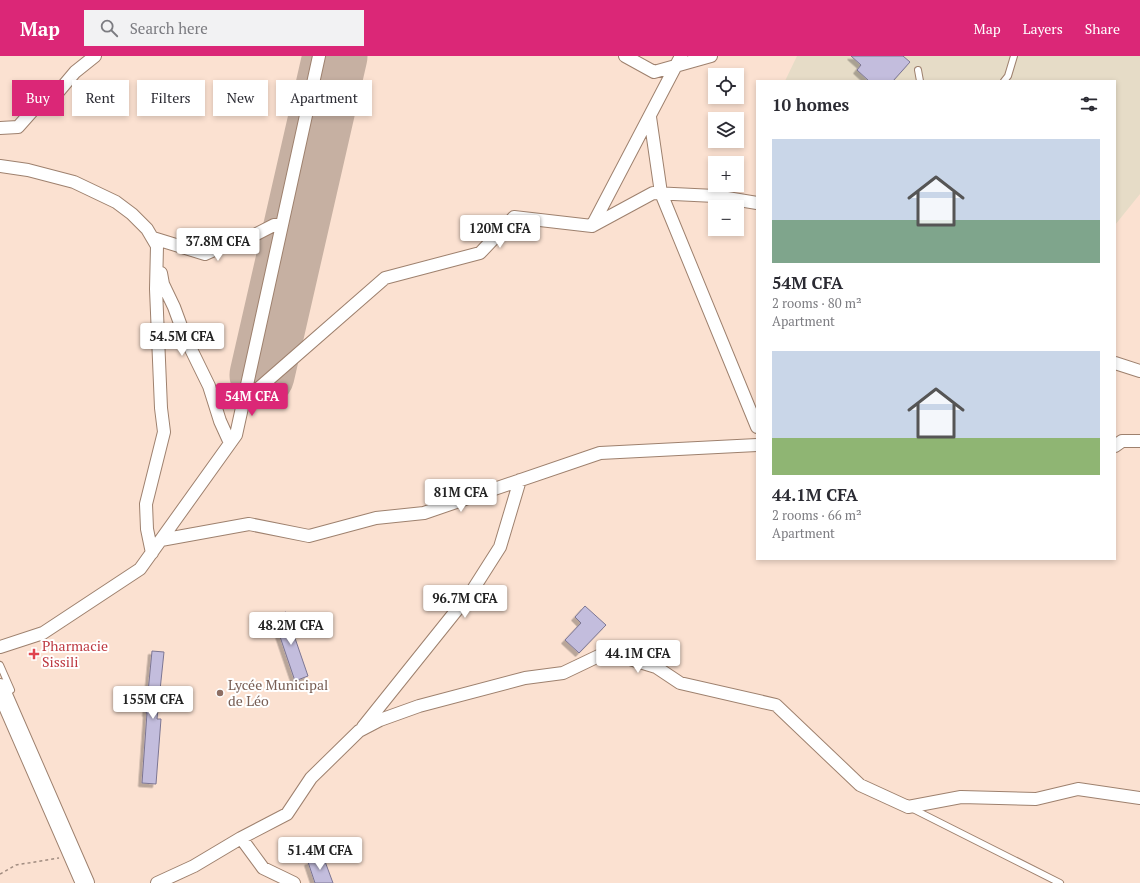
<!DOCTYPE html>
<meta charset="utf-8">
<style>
:root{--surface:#fff;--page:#f2f2f3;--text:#2b2b33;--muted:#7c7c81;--accent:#db2777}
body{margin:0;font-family:"PT Serif",serif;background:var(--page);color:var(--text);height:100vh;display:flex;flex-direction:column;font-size:15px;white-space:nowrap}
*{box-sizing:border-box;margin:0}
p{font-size:13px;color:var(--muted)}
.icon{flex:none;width:22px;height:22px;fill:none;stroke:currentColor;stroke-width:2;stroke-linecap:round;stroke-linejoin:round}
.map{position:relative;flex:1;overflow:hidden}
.sheet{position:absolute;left:756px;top:24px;width:360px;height:480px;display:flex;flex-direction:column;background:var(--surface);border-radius:0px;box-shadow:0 2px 6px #0003}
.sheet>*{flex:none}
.banner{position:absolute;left:12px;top:24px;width:380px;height:36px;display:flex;gap:8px}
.fabs{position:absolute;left:708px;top:12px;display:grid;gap:8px}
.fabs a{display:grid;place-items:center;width:36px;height:36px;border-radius:0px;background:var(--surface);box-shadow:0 2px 6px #0003;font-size:20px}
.price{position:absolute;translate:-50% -34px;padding:0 9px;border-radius:4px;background:#fff;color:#222;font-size:13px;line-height:26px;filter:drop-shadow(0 1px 2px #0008)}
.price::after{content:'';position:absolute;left:50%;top:24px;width:12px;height:9px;margin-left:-6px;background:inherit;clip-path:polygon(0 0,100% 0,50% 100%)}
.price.selected{background:var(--accent);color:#fff}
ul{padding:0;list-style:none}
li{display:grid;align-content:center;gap:8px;height:212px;padding:0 16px}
li span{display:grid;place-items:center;height:124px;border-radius:0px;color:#555}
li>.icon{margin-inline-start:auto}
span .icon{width:72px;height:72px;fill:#fffc;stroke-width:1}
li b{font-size:17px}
h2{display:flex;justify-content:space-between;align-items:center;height:48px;padding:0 16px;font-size:17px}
.tag{padding:0 14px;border-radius:0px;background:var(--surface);box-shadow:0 2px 6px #0003;font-size:14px;line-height:36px}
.tag.selected{background:var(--accent);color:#fff}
header{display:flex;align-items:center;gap:24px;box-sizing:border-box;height:56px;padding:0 20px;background:var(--accent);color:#fff}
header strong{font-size:19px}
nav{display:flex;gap:22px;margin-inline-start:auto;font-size:14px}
.search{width:280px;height:36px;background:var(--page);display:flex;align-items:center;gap:10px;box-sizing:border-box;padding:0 14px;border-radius:0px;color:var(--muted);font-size:15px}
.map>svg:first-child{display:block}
.medical{fill:#e6dcc7}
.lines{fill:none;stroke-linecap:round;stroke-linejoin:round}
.runway{stroke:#c6b0a2;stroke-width:65}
.building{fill:#c3bddd;stroke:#7c7693;filter:url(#shadow)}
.lane-casing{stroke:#9e816e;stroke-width:8}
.street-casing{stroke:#9e816e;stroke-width:14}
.primary-casing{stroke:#9e816e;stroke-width:20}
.path{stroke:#a08c80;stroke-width:1.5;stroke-dasharray:3 3;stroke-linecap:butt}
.lane{stroke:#fff;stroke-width:6}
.street{stroke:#fff;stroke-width:12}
.primary{stroke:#fff;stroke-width:18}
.health-dot{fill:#e0444e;stroke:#fff;stroke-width:1.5}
.education-dot{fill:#8d6e63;stroke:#fff;stroke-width:1.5}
.labels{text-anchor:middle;stroke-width:4;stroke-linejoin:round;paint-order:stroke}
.health-label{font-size:14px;fill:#be3a42;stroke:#fff;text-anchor:start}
.education-label{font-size:14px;fill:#785e54;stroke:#fff;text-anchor:start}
</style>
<header>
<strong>Map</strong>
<div class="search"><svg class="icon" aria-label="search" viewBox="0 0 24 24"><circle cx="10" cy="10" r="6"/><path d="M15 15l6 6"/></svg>Search here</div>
<nav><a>Map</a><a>Layers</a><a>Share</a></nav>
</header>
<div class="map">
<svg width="1140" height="827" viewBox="0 0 1140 827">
<defs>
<filter id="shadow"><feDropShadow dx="-3.5" dy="3.5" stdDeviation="0" flood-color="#0004"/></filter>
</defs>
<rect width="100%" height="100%" fill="#fbe1d1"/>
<path class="medical" d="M797 0H1140V138L1115 169V25H785Z"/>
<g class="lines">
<path class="runway" d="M262 319 335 0"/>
</g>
<path class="building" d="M851 0H903L910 6 893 25H869L857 14 861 9Z
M585 550 606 569 579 597 565 584 581 567 575 561Z
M286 556 308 620 295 625 273 560Z
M152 595 164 596 157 663H161L156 728 142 727 147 657H146Z
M323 800 333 827H315L308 806Z"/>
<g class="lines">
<defs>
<path id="lane" d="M918 14 920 25
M1004 25 1008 20 1014 0
M0 609 11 634
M911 752 1060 827"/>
<path id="street" d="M625 0 654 16 711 0
M650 61 661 137 757 371
M0 72 18 71 42 44 59 35 75 16 95 0
M0 110 28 114 74 126 116 146 132 158 147 173 157 190 156 233 161 352 164 376 146 448 147 473 152 497
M592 170 653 137 715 140 757 147
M153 182 205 198 232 186 245 184 274 169 282 167
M161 217 163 228 174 251 185 281 209 330 220 365 230 387
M1115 307 1140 315
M243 346 385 222 480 197 514 161 592 170 681 0
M1115 390 1122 385H1140
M161 484 249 468 309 480 376 462 424 457 600 397 757 389
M0 591 43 577 140 513 236 379 319 0
M363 671 472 535 500 491 520 424
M241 782 263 812 294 827
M157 827 194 810 241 782 287 758 311 722 359 675 380 664 419 650 525 622 563 617 607 596 656 611 680 627 776 649 860 729 908 751 961 741 1036 743 1078 733 1140 742"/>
<path id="primary" d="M0 632 85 827"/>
</defs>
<use href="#lane" class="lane-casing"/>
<use href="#street" class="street-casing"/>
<use href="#primary" class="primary-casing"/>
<path class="path" d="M0 818 16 809 59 802"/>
<use href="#lane" class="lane"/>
<use href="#street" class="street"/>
<use href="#primary" class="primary"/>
</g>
<path class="health-dot" d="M32 592h4v4h4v4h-4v4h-4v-4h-4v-4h4z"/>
<circle class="education-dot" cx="220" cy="637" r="4"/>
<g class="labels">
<g class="health-label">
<text x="42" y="595">Pharmacie<tspan x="42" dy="16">Sissili</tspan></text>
</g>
<g class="education-label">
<text x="228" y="634">Lycée Municipal<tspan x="228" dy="16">de Léo</tspan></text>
</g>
</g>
</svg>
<div class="fabs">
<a><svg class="icon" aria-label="locate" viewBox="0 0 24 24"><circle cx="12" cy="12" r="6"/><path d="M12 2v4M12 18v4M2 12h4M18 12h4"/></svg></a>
<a><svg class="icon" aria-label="layers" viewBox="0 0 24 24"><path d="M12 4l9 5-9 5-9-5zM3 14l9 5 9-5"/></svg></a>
<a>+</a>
<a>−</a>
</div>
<b class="price" style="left:500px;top:193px">120M CFA</b>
<b class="price" style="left:218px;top:206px">37.8M CFA</b>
<b class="price" style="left:182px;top:301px">54.5M CFA</b>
<b class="price selected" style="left:252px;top:361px">54M CFA</b>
<b class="price" style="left:461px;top:457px">81M CFA</b>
<b class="price" style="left:465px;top:563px">96.7M CFA</b>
<b class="price" style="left:291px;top:590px">48.2M CFA</b>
<b class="price" style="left:638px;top:618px">44.1M CFA</b>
<b class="price" style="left:153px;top:664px">155M CFA</b>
<b class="price" style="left:320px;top:815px">51.4M CFA</b>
<div class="banner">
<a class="tag selected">Buy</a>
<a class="tag">Rent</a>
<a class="tag">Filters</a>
<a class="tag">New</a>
<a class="tag">Apartment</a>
</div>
<section class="sheet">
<h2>10 homes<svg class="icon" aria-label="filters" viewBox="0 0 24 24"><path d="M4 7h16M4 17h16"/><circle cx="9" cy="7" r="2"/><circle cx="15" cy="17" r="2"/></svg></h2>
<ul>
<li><span style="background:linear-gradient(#c9d6e8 65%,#7fa58c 0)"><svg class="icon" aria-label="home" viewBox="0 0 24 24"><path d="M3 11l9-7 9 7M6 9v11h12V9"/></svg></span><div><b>54M CFA</b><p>2 rooms · 80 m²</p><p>Apartment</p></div></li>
<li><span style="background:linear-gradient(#c9d6e8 70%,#8fb573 0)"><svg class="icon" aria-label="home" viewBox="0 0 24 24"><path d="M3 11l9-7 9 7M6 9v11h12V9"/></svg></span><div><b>44.1M CFA</b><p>2 rooms · 66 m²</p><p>Apartment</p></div></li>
</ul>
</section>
</div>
